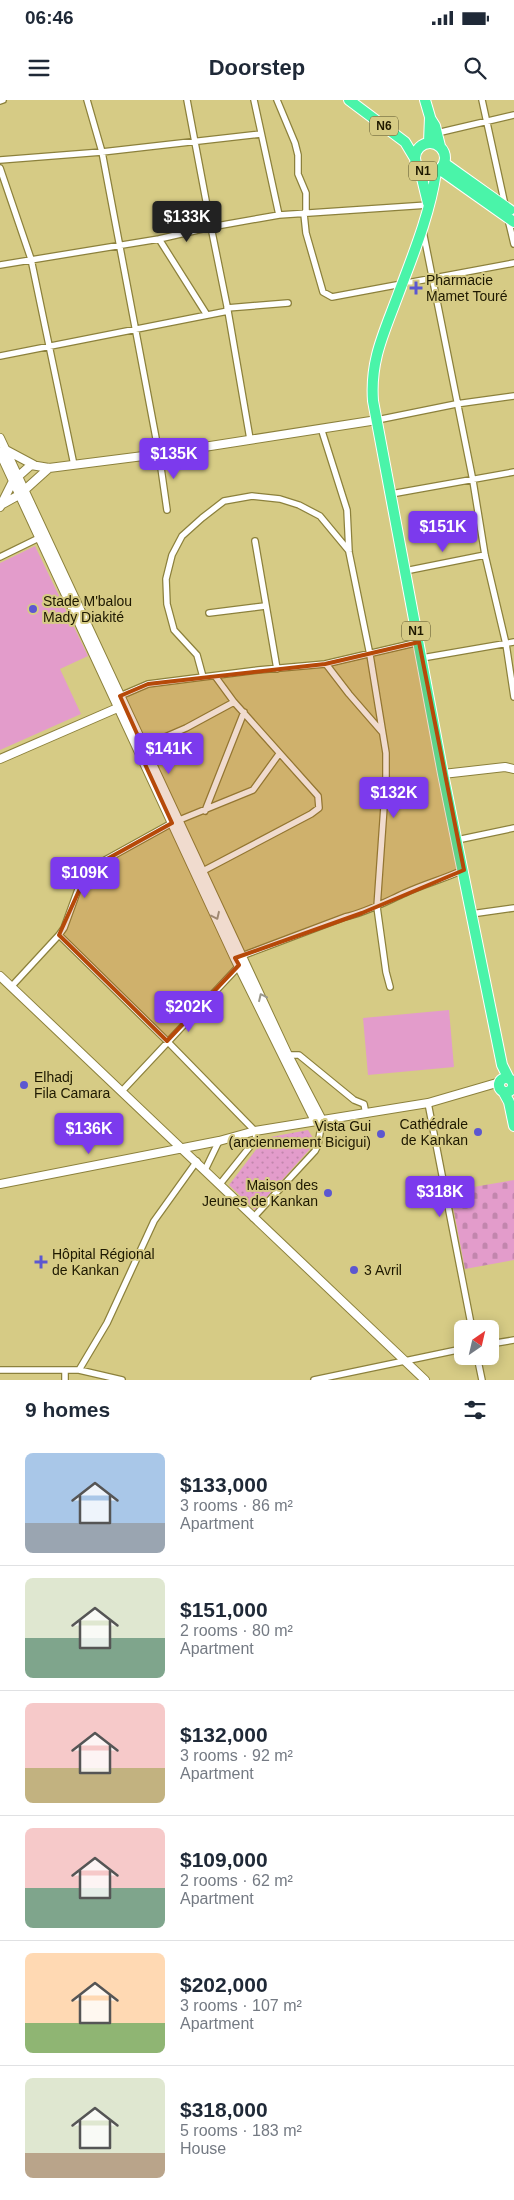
<!DOCTYPE html>
<meta charset="utf-8">
<style>
:root{--surface:#fff;--page:#f6f6f7;--text:#1f2937;--muted:#747a83;--line:#e0e1e3;--accent:#7c3aed}
body{margin:0;font-family:Helvetica,sans-serif;background:var(--page);color:var(--text);height:100vh;display:flex;flex-direction:column;font-size:19px;white-space:nowrap}
*{box-sizing:border-box;margin:0}
p{font-size:16px;color:var(--muted)}
.icon{flex:none;width:28px;height:28px;fill:none;stroke:currentColor;stroke-width:2;stroke-linecap:round;stroke-linejoin:round}
.map{position:relative;height:1280px;overflow:hidden}
.details{display:flex;flex-direction:column;background:var(--surface);flex:1}
.details>*{flex:none}
.needle{width:32px;rotate:34deg}
.controls{position:absolute;left:454px;top:1220px;display:grid;gap:10px}
.controls a{display:grid;place-items:center;width:45px;height:45px;border-radius:8px;background:var(--surface);box-shadow:0 2px 12px #0003;font-size:25px}
.price{position:absolute;translate:-50% -42px;padding:0 11px;border-radius:5px;background:var(--accent);color:#fff;font-size:16px;line-height:32px;filter:drop-shadow(0 1px 2px #0008)}
.price::after{content:'';position:absolute;left:50%;top:30px;width:15px;height:11px;margin-left:-8px;background:inherit;clip-path:polygon(0 0,100% 0,50% 100%)}
.price.on{background:#222;color:#fff}
ul{padding:0;list-style:none}
li{display:flex;align-items:center;gap:15px;height:125px;padding:0 25px}
li+li{border-top:1px solid var(--line)}
li span{display:grid;place-items:center;flex:none;width:140px;height:100px;border-radius:8px;color:#555}
li>.icon{margin-inline-start:auto}
span .icon{width:60px;height:60px;fill:#fffc;stroke-width:1}
li b{font-size:21px}
h2{display:flex;justify-content:space-between;align-items:center;height:60px;padding:0 25px;font-size:21px}
.status{display:flex;justify-content:space-between;align-items:center;height:35px;padding:0 25px;background:var(--surface);direction:ltr}
.status svg{height:14px;fill:currentColor}
header{display:flex;justify-content:space-between;align-items:center;height:65px;padding:0 25px;background:var(--surface);font-size:22px;font-weight:700}
.map>svg:first-child{display:block}
.grass{fill:#e39ccb}
.cemetery{fill:url(#cemetery-stones)}
.garden{fill:url(#garden-dots)}
.lines{fill:none;stroke-linecap:round;stroke-linejoin:round}
.street-casing{stroke:#8c813c;stroke-width:8}
.secondary-casing{stroke:#8c813c;stroke-width:10}
.highway-casing{stroke:#fff;stroke-width:12}
.street{stroke:#fff;stroke-width:5.5}
.secondary{stroke:#fff;stroke-width:8}
.highway{stroke:#4af4a9;stroke-width:10}
.oneway{stroke:#9a988c}
.marked{fill:#b64909;fill-opacity:0.2;stroke:#b64909;stroke-width:4;stroke-linejoin:round}
.poi-dot{fill:#5c57d0;stroke:#d6cb85;stroke-width:2}
.labels{text-anchor:middle;stroke-width:4;stroke-linejoin:round;paint-order:stroke}
.shield{fill:#d6cb85;stroke:#554e28;stroke-width:1}
.shield-label{font-size:12px;font-weight:bold;fill:#1e1900}
.poi-label{font-size:14px;fill:#1e1900;stroke:#d6cb85;text-anchor:start}
</style>
<div class="status"><b>06:46</b><svg viewBox="0 0 49 12"><path d="M0 12V9h3v3zM5 12V6h3v6zM10 12V3h3v9zM15 12V0h3v12zM26 1h20v11H26zM47 4h2v5h-2z"/></svg></div>
<header><svg class="icon" aria-label="menu" viewBox="0 0 24 24"><path d="M4 6h16M4 12h16M4 18h16"/></svg>Doorstep<svg class="icon" aria-label="search" viewBox="0 0 24 24"><circle cx="10" cy="10" r="6"/><path d="M15 15l6 6"/></svg></header>
<div class="map">
<svg width="514" height="1280" viewBox="0 0 514 1280">
<defs>
<pattern id="cemetery-stones" width="16" height="16" patternUnits="userSpaceOnUse" patternTransform="scale(1.25)"><rect width="16" height="16" fill="#e39ccb"/><path d="M2 7V4a2 2 0 0 1 4 0v3zM10 15v-3a2 2 0 0 1 4 0v3z" fill="#c286ad"/></pattern>
<pattern id="garden-dots" width="8" height="8" patternUnits="userSpaceOnUse" patternTransform="scale(1.25)"><rect width="8" height="8" fill="#e39ccb"/><path d="M2 2h.1M6 6h.1" fill="none" stroke="#c286ad" stroke-width="1.8" stroke-linecap="round"/></pattern>
</defs>
<rect width="100%" height="100%" fill="#d6cb85"/>
<path class="grass" d="M35 446 88 556 60 569 81 614 0 650V463Z
M449 910 454 967 368 975 363 918Z"/>
<path class="cemetery" d="M514 1080V1160L465 1169 450 1091Z"/>
<path class="garden" d="M308 1030 313 1038 310 1049 255 1110 229 1085 265 1038Z"/>
<g class="lines">
<defs>
<path id="street" d="M87 0 102 52 159 354 167 410
M254 0 279 115
M277 0 295 43 298 55V74L306 93V113
M482 0 505 105
M0 1 3 0
M437 33 514 15
M0 60 102 52 261 34
M0 68 31 159 74 365
M304 114 306 133 323 192 332 197 514 163
M508 119 514 144
M423 131 473 381 485 455 506 544 514 597
M159 139 211 127 187 0
M0 165 159 139 207 215
M227 208 288 203
M0 256 228 211
M377 320 456 304 514 296
M321 328 347 410 349 452 370 555 386 653V678L377 807 386 872 390 887
M250 339 228 211 211 127 279 115 428 105
M391 394 514 372
M255 441 277 569
M0 457 43 436
M405 471 485 455
M209 513 265 506
M422 558 514 542
M326 564 349 594 382 632
M203 577 197 555 174 530 167 504 166 479 172 455 182 436 202 418 224 401 252 396 280 399 299 405 320 416 349 451
M120 596 148 584 258 570 325 564 419 542
M142 647 186 628 234 602
M205 711 244 612
M457 740 514 728
M203 771 311 714 319 708 318 696 234 602 215 576
M471 814 514 808
M59 835 167 941 255 1031 256 1039 220 1084
M239 857 345 817C367 812 385 802 405 793 424 784 444 779 463 770
M11 887 59 835 64 828 80 784 86 775 98 764 172 723 253 690 279 654
M286 955H299L354 1000 364 1004 366 1014
M122 991 240 865
M428 1003 472 1229
M205 1070 219 1041
M253 1118 315 1051 318 1045 322 1020
M490 1244 514 1240
M477 1256 482 1280
M0 1270H79L122 1280
M79 1270 107 1223 154 1121 197 1061
M65 1280V1270
M314 1280 462 1249"/>
<path id="secondary" d="M0 338 288 955 322 1020
M4 349 34 365
M0 353 235 859 315 1021
M1 405 19 395 49 368
M0 407 13 381 31 365 49 368 159 354 377 320
M0 659 122 606
M443 674 505 667 514 669
M0 876 425 1280
M511 988 514 987
M0 1084 219 1041 255 1031 428 1003 500 982"/>
<path id="highway" d="M349 0 405 42 414 57
M425 0 430 17 429 42
M430 18 435 26 440 46
M415 58a15 15 0 1 1 30 0a15 15 0 1 1-30 0Z
M444 63 510 110
M439 69 514 122
M420 70 428 103
M436 72C430 114 413 155 398 195 384 233 370 260 373 301L443 674 502 965 509 979
M499 985a7 7 0 1 1 14 0a7 7 0 1 1-14 0Z
M503 991 509 1002 514 1026"/>
</defs>
<use href="#street" class="street-casing"/>
<use href="#secondary" class="secondary-casing"/>
<use href="#highway" class="highway-casing"/>
<use href="#street" class="street"/>
<use href="#secondary" class="secondary"/>
<use href="#highway" class="highway"/>
</g>
<defs><path id="oneway-chevron" d="M-2-3.5L2.5 0L-2 3.5" fill="none" stroke-width="1.6" stroke-linecap="round" stroke-linejoin="round" transform="scale(1.25)"/></defs>
<g class="oneway">
<use href="#oneway-chevron" transform="translate(216 816) rotate(65)"/>
<use href="#oneway-chevron" transform="translate(262 897) rotate(-115)"/>
</g>
<path class="marked" d="M419 542 464 770 362 813 235 858 239 865 167 941 59 835 86 775 98 764 172 723 138 649 143 647 120 596 148 584 325 564Z"/>
<g class="poi-dot">
<path d="M413.5 180.5h5v5h5v5h-5v5h-5v-5h-5v-5h5z"/>
<circle cx="33" cy="509" r="5"/>
<circle cx="24" cy="985" r="5"/>
<circle cx="478" cy="1032" r="5"/>
<circle cx="381" cy="1034" r="5"/>
<circle cx="328" cy="1093" r="5"/>
<path d="M38.5 1154.5h5v5h5v5h-5v5h-5v-5h-5v-5h5z"/>
<circle cx="354" cy="1170" r="5"/>
</g>
<g class="labels">
<g class="shield">
<rect x="370" y="16.5" width="28" height="19" rx="4"/>
<rect x="409" y="61.5" width="28" height="19" rx="4"/>
<rect x="402" y="521.5" width="28" height="19" rx="4"/>
</g>
<g class="shield-label">
<text x="384" y="30">N6</text>
<text x="423" y="75">N1</text>
<text x="416" y="535">N1</text>
</g>
<g class="poi-label">
<text x="426" y="185">Pharmacie<tspan x="426" dy="16">Mamet Touré</tspan></text>
<text x="43" y="506">Stade M'balou<tspan x="43" dy="16">Mady Diakité</tspan></text>
<text x="34" y="982">Elhadj<tspan x="34" dy="16">Fila Camara</tspan></text>
<text x="468" y="1029" text-anchor="end">Cathédrale<tspan x="468" dy="16">de Kankan</tspan></text>
<text x="371" y="1031" text-anchor="end">Vista Gui<tspan x="371" dy="16">(anciennement Bicigui)</tspan></text>
<text x="318" y="1090" text-anchor="end">Maison des<tspan x="318" dy="16">Jeunes de Kankan</tspan></text>
<text x="52" y="1159">Hôpital Régional<tspan x="52" dy="16">de Kankan</tspan></text>
<text x="364" y="1175">3 Avril</text>
</g>
</g>
</svg>
<div class="controls">
<a><svg class="needle" viewBox="-14 -14 28 28"><path d="M0-13l5 13h-10z" fill="#e53935"/><path d="M0 13l5-13h-10z" fill="#747a83"/></svg></a>
</div>
<b class="price on" style="left:187px;top:143px">$133K</b>
<b class="price" style="left:174px;top:380px">$135K</b>
<b class="price" style="left:443px;top:453px">$151K</b>
<b class="price" style="left:169px;top:675px">$141K</b>
<b class="price" style="left:394px;top:719px">$132K</b>
<b class="price" style="left:85px;top:799px">$109K</b>
<b class="price" style="left:189px;top:933px">$202K</b>
<b class="price" style="left:89px;top:1055px">$136K</b>
<b class="price" style="left:440px;top:1118px">$318K</b>
</div>
<section class="details">
<h2>9 homes<svg class="icon" aria-label="filters" viewBox="0 0 24 24"><path d="M4 7h16M4 17h16"/><circle cx="9" cy="7" r="2"/><circle cx="15" cy="17" r="2"/></svg></h2>
<ul>
<li><span style="background:linear-gradient(#a9c7e8 70%,#9aa5b1 0)"><svg class="icon" aria-label="home" viewBox="0 0 24 24"><path d="M3 11l9-7 9 7M6 9v11h12V9"/></svg></span><div><b>$133,000</b><p>3 rooms · 86 m²</p><p>Apartment</p></div></li>
<li><span style="background:linear-gradient(#dfe7d0 60%,#7fa58c 0)"><svg class="icon" aria-label="home" viewBox="0 0 24 24"><path d="M3 11l9-7 9 7M6 9v11h12V9"/></svg></span><div><b>$151,000</b><p>2 rooms · 80 m²</p><p>Apartment</p></div></li>
<li><span style="background:linear-gradient(#f6c9c9 65%,#c2b280 0)"><svg class="icon" aria-label="home" viewBox="0 0 24 24"><path d="M3 11l9-7 9 7M6 9v11h12V9"/></svg></span><div><b>$132,000</b><p>3 rooms · 92 m²</p><p>Apartment</p></div></li>
<li><span style="background:linear-gradient(#f6c9c9 60%,#7fa58c 0)"><svg class="icon" aria-label="home" viewBox="0 0 24 24"><path d="M3 11l9-7 9 7M6 9v11h12V9"/></svg></span><div><b>$109,000</b><p>2 rooms · 62 m²</p><p>Apartment</p></div></li>
<li><span style="background:linear-gradient(#ffd9b3 70%,#8fb573 0)"><svg class="icon" aria-label="home" viewBox="0 0 24 24"><path d="M3 11l9-7 9 7M6 9v11h12V9"/></svg></span><div><b>$202,000</b><p>3 rooms · 107 m²</p><p>Apartment</p></div></li>
<li><span style="background:linear-gradient(#dfe7d0 75%,#b9a48a 0)"><svg class="icon" aria-label="home" viewBox="0 0 24 24"><path d="M3 11l9-7 9 7M6 9v11h12V9"/></svg></span><div><b>$318,000</b><p>5 rooms · 183 m²</p><p>House</p></div></li>
</ul>
</section>
